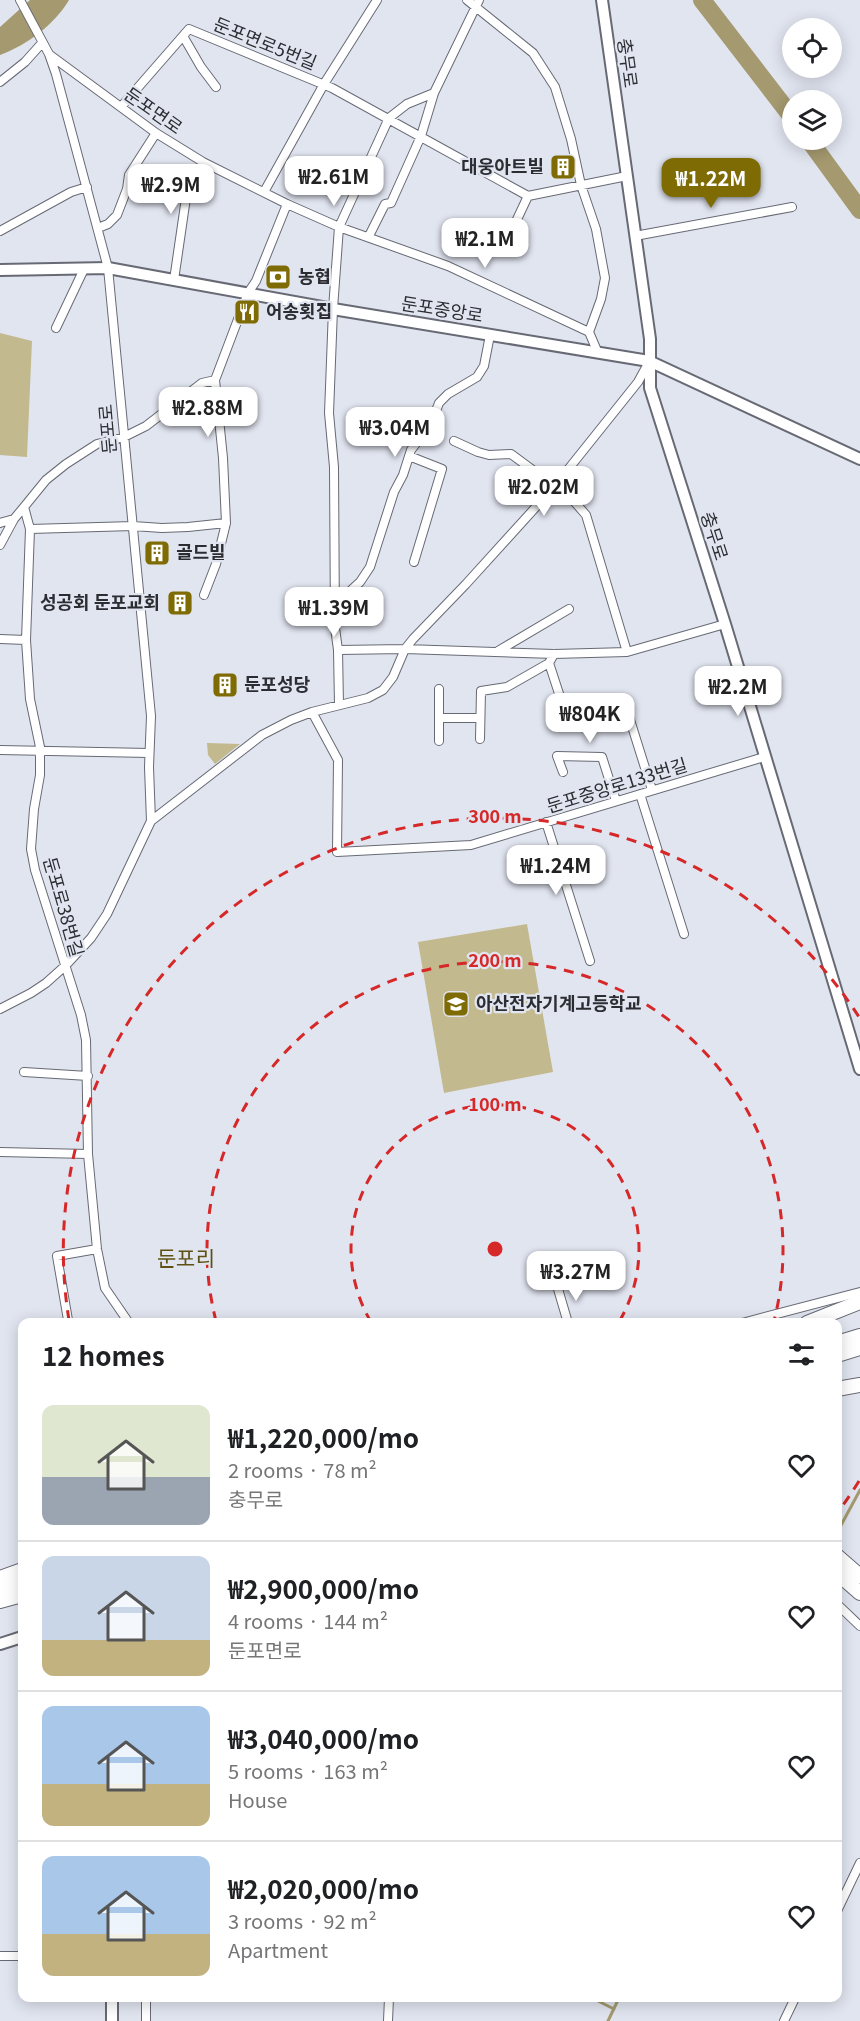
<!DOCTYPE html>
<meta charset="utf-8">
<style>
:root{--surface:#fff;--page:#f6f6f6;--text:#202124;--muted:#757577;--line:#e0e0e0;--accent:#7f6b04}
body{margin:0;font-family:Georgia,"Noto Sans KR",serif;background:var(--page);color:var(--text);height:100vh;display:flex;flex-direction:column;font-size:22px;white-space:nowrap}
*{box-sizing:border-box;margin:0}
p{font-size:20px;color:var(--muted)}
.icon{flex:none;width:33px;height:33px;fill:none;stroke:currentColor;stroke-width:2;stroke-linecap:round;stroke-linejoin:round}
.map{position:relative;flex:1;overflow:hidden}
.details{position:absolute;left:18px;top:1318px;width:824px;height:684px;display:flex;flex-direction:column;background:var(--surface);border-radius:12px;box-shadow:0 3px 15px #0003}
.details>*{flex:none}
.fabs{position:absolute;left:782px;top:18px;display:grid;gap:12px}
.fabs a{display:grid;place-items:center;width:60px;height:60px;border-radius:50%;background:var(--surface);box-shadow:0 3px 15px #0003;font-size:30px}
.price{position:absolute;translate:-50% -51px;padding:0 14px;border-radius:12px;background:#fff;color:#222;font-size:20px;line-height:39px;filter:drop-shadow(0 2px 3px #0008)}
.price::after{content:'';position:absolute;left:50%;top:36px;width:18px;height:14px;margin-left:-9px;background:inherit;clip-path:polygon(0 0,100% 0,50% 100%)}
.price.selected{background:var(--accent);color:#fff}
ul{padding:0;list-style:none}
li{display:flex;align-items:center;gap:18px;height:150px;padding:0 24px}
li+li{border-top:2px solid var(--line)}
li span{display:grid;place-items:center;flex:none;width:168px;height:120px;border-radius:12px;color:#555}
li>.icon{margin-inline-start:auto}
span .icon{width:72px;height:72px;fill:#fffc;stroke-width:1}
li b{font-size:26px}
h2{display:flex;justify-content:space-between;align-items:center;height:72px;padding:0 24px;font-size:26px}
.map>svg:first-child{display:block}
.green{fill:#c3b98f}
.water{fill:#a4996f}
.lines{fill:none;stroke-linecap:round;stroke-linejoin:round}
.stream{stroke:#a4996f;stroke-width:3}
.river{stroke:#a4996f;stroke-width:18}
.street-casing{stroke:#676a74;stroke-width:10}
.secondary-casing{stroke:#676a74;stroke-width:14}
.highway-casing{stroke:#676a74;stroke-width:16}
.street{stroke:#fff;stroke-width:8}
.secondary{stroke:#fff;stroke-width:10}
.highway{stroke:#fff;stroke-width:14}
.ring{fill:none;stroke:#d62828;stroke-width:3;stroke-dasharray:10 8}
.labels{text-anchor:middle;stroke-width:4.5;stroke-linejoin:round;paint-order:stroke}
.street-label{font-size:18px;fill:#2c2d32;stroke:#e1e5f0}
.poi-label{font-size:18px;font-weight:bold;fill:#2c2d32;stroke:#e1e5f0;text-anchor:start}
.quarter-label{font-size:21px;fill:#5f5114;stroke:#e1e5f0}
.centre{fill:#d62828;stroke:#e1e5f0;stroke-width:3}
.ring-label{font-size:18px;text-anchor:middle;font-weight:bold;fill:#d62828;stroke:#e1e5f0;stroke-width:4.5;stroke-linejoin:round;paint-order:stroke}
</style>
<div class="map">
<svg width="860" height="2021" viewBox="0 0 860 2021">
<rect width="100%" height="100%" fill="#e1e5f0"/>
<path class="green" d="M0 333 32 341 27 457 0 455Z
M207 743 240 744 215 764 208 755Z
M527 924 553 1072 444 1093 418 942Z"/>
<path class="water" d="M30 0H69C54 25 27 45 0 55V27Z"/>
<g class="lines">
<path class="stream" d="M839 1529 860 1490
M592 1998 614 2009
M608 2021 619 1998"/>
<path class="river" d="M702 0 792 117
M809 140 860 210"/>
<defs>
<path id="street" d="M20 0 49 54 56 74 108 268 151 716 149 767 151 821
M467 0 533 53 555 87 571 139 581 185 596 229 605 278 601 299 589 332
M183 36 201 67 216 87
M50 55 156 133 203 162 287 204 339 227 448 266 589 332 598 353
M0 82 25 62 42 43
M121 107 189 29 332 88 528 196 512 230
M264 192 324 84 377 0
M528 196 627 176
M98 228 108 224 117 215 127 189 129 175 156 133
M0 231 71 192 87 187
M369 236 385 204 391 203 421 136 434 93 479 0
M635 236 792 207
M174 280 187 191 203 162
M56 328 84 269
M454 441 478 452 489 455 511 454 572 499 586 515 627 652
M409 456 442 469 414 562
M0 523 14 519 24 507
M30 529 133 526 162 528 188 527 226 523
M0 545 14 519
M204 595 216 564 226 523 223 458 215 380 248 293 256 281 287 204
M335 605 360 582 370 567 394 492 403 475 411 450 431 424 439 403 448 394 477 377 484 366 490 335
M0 639 26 640
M338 650 335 628 334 467 329 413 333 309 339 227 389 118 407 104 434 93
M498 651 569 609
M549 663 565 712
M439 689V741
M625 704 652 790
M339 705 338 650 405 649 554 654 627 652 725 624
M312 712 338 760 337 852 471 845 764 757
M439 718H480
M480 739 481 691 507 687 549 663 554 654
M0 750 149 753
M563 772 557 756 602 757 616 801
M640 794 684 934
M546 822 590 961
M0 1009 31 993 46 983 65 966 91 938 107 914 151 821 262 735 291 720 312 712 368 698 383 690 393 677 405 649 413 639 466 584 554 487 638 382 649 362
M24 1072 88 1076
M0 1152 88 1154
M558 1289 568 1323
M68 1320 57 1256 97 1249
M129 1323 105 1288 97 1249 88 1154 86 1040 81 1015 35 870 31 849 34 809 40 775V747L30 699 26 640 30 529 24 507 46 480 66 464 97 444 124 437 146 426 202 383 215 380
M742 1323 860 1292
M837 1604 860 1626
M837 1911 860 1863
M0 1956H22
M146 2021V1998
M388 2021 389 1998
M784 2021 795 1998"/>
<path id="secondary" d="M602 0 650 339V388L725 624 860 1069
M0 270 108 268 333 309 649 361 860 459
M0 1644 22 1637
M112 2021V1998"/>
<path id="highway" d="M807 1323 860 1302
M837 1343 860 1336
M837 1355 860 1348
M837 1389 860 1385
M837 1556 860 1576
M837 1573 860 1593
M0 1578 22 1570
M0 1588 22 1581
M0 1601 22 1595"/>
</defs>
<use href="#street" class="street-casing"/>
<use href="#secondary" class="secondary-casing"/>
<use href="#highway" class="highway-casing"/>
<use href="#street" class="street"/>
<use href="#secondary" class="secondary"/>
<use href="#highway" class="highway"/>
</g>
<g class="ring">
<path d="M371 1322A144 144 0 1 1 619 1322"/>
<path d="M216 1321A288 288 0 1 1 774 1321"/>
<path d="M859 1481A432 432 0 0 1 838 1512M69 1320A432 432 0 0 1 859 1017"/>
</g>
<defs>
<symbol id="building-square" viewBox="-11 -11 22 22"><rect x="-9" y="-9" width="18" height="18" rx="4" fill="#7f6b04" stroke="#e1e5f0"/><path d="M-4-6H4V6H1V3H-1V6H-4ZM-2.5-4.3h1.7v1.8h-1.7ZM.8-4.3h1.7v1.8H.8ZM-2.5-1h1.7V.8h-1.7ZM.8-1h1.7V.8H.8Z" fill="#fff"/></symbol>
<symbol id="bank-square" viewBox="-11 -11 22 22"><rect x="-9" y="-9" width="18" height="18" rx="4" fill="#7f6b04" stroke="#e1e5f0"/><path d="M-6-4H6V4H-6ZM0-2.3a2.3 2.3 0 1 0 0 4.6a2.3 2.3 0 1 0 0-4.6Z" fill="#fff"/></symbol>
<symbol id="restaurant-square" viewBox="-11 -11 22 22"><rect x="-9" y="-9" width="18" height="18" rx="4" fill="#7f6b04" stroke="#e1e5f0"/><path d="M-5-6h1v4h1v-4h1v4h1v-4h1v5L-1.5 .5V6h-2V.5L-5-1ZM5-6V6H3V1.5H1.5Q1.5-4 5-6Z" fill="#fff"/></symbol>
<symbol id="school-square" viewBox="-11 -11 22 22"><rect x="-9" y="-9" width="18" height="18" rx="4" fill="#7f6b04" stroke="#e1e5f0"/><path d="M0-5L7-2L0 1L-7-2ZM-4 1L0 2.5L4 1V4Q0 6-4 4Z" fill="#fff"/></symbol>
</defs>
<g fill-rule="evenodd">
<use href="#building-square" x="548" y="152" width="30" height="30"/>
<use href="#bank-square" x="263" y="262" width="30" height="30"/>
<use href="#restaurant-square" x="232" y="297" width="30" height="30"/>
<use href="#building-square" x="142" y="538" width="30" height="30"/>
<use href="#building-square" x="165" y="588" width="30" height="30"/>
<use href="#building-square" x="210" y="670" width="30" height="30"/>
<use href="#school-square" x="441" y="989" width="30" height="30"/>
</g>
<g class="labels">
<g class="street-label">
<text transform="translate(265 44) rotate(22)" y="6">둔포면로5번길</text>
<text transform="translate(627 63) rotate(82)" y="6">충무로</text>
<text transform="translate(153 111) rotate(35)" y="6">둔포면로</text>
<text transform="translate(442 310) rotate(9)" y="6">둔포중앙로</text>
<text transform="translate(108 429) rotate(-95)" y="6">둔포로</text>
<text transform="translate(714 536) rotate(72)" y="6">충무로</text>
<text transform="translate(617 786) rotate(-17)" y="6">둔포중앙로133번길</text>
<text transform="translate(63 907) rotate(74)" y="6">둔포로38번길</text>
</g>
<g class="poi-label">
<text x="544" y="173" text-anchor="end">대웅아트빌</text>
<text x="298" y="283">농협</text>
<text x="266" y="318">어송횟집</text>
<text x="176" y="559">골드빌</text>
<text x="160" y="609" text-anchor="end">성공회 둔포교회</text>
<text x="244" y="691">둔포성당</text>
<text x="476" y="1010">아산전자기계고등학교</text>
</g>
<g class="quarter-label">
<text x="186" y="1266">둔포리</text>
</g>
</g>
<circle cx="495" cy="1249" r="9" class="centre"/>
<g class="ring-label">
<text x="495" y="823">300 m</text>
<text x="495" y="967">200 m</text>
<text x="495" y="1111">100 m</text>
</g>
</svg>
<div class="fabs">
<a><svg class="icon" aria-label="locate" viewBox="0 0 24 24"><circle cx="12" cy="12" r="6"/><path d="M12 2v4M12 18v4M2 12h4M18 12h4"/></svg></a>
<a><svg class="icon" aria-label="layers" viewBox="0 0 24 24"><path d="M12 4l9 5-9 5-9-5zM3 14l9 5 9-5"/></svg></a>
</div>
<b class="price" style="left:334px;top:207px">₩2.61M</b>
<b class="price selected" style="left:711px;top:209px">₩1.22M</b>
<b class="price" style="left:171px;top:215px">₩2.9M</b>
<b class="price" style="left:485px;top:269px">₩2.1M</b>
<b class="price" style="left:208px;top:438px">₩2.88M</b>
<b class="price" style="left:395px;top:458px">₩3.04M</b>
<b class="price" style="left:544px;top:517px">₩2.02M</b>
<b class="price" style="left:334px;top:638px">₩1.39M</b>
<b class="price" style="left:738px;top:717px">₩2.2M</b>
<b class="price" style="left:590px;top:744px">₩804K</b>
<b class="price" style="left:556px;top:896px">₩1.24M</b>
<b class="price" style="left:576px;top:1302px">₩3.27M</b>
<section class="details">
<h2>12 homes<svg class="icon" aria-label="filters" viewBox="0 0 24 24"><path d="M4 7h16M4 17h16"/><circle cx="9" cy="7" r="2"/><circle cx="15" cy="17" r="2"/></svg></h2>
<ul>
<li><span style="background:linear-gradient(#dfe7d0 60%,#9aa5b1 0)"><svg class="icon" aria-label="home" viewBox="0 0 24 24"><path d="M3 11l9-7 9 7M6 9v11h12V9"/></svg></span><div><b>₩1,220,000/mo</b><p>2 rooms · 78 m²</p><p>충무로</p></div><svg class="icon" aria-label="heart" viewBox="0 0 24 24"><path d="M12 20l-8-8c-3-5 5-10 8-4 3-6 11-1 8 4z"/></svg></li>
<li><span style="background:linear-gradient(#c9d6e8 70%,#c2b280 0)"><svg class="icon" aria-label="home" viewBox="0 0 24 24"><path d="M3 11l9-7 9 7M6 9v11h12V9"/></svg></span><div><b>₩2,900,000/mo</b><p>4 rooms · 144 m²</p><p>둔포면로</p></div><svg class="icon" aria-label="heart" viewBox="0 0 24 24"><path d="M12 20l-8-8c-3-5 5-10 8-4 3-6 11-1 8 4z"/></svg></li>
<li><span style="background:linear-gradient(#a9c7e8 65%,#c2b280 0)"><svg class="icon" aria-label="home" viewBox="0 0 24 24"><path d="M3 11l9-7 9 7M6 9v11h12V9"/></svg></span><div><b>₩3,040,000/mo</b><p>5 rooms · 163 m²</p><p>House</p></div><svg class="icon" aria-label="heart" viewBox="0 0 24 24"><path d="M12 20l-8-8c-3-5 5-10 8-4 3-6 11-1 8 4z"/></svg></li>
<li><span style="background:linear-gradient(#a9c7e8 65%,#c2b280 0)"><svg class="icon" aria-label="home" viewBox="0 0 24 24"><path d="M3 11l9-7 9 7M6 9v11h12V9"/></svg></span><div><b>₩2,020,000/mo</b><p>3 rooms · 92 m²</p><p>Apartment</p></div><svg class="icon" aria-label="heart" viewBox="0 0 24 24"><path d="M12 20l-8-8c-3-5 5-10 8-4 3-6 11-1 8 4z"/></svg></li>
</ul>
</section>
</div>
